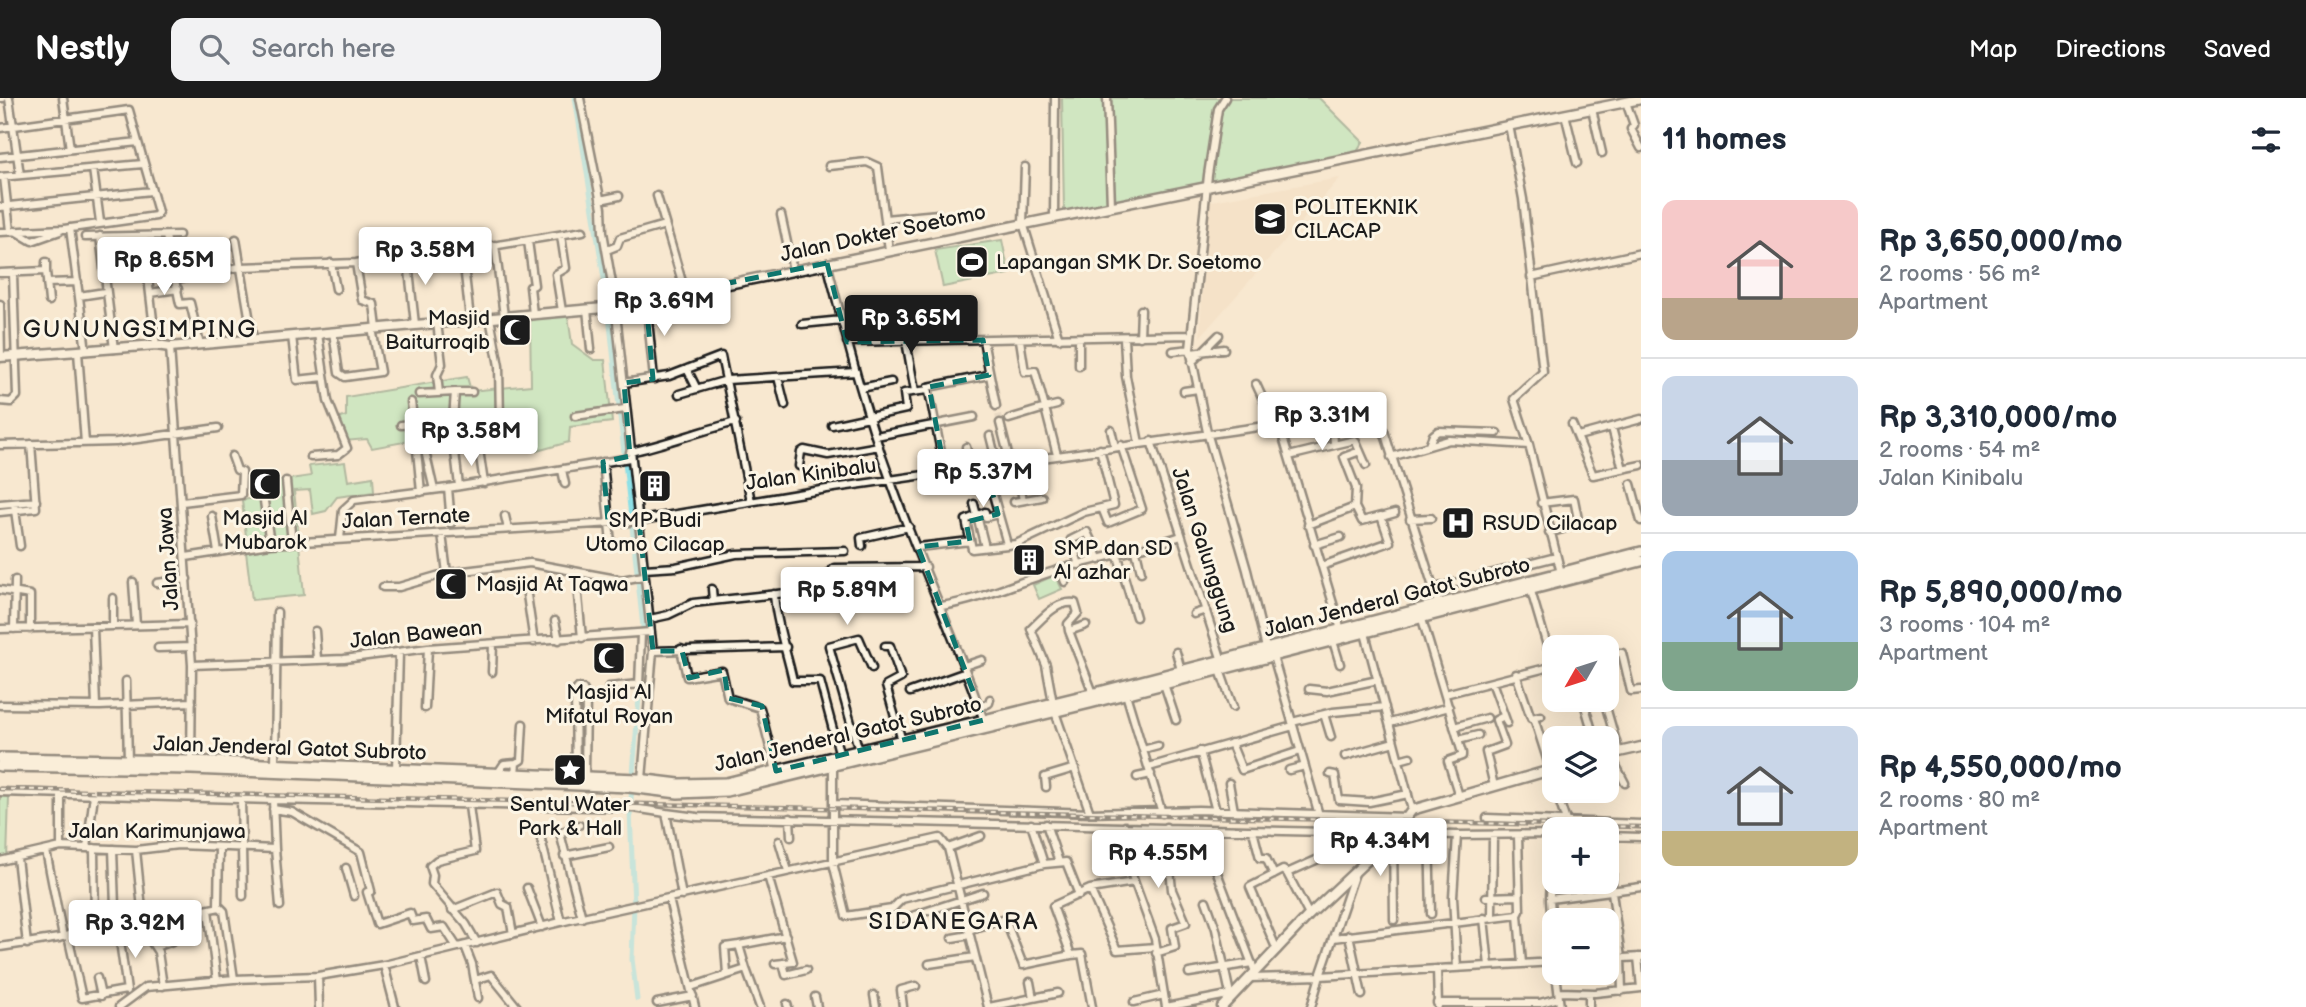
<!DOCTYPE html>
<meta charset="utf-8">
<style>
:root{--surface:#fff;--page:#f2f2f3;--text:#1f2937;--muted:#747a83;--line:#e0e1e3;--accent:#1c1c1c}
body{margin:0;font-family:"Balsamiq Sans",sans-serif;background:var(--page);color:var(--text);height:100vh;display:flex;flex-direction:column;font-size:26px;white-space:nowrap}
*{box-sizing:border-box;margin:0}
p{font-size:23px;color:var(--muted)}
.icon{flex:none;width:38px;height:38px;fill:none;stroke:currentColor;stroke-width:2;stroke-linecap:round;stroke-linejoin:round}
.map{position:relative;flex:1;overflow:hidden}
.side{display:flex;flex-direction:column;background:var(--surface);width:665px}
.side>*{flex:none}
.needle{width:46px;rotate:231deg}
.fabs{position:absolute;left:1542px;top:537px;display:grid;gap:14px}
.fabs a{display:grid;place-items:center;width:77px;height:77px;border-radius:14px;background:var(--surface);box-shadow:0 7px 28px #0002;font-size:35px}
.price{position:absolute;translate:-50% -60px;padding:0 16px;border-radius:7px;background:#fff;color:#222;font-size:23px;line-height:46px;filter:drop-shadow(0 2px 4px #0008)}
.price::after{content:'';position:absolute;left:50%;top:42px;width:21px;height:16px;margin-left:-10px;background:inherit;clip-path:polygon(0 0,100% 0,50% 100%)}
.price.on{background:var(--accent);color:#fff}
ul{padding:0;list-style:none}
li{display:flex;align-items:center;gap:21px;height:175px;padding:0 21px}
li+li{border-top:2px solid var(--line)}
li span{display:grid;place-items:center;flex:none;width:196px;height:140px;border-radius:14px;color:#555}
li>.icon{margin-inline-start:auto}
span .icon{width:84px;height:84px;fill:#fffc;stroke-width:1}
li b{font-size:30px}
h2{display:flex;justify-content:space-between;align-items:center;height:84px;padding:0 21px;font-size:30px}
header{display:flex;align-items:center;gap:42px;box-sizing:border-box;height:98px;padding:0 35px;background:var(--accent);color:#fff}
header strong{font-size:33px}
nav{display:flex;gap:38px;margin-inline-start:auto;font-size:24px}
.search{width:490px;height:63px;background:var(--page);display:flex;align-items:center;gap:18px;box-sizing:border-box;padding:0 24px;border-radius:14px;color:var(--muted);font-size:26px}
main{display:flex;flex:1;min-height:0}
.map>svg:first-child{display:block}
.built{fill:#f1dbbe}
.green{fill:#a1e4af;stroke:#5e8066;stroke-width:2}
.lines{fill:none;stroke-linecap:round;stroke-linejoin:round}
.canal{stroke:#8ee0e6;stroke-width:5}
.minor-tunnel{stroke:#d7c9b5;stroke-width:6;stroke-dasharray:6 3;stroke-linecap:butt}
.minor-casing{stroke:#1c1c1c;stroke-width:11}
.tertiary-casing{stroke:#1c1c1c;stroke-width:13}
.secondary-casing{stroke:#1c1c1c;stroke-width:14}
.minor{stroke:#fcf5e5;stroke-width:6}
.tertiary{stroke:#fcf5e5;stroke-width:8}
.secondary{stroke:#fcf5e5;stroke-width:9}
.rail-casing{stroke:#1c1c1c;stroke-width:4.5}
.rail{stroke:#fcf5e5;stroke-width:2;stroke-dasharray:5;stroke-linecap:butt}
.marked{fill:none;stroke:#0f766e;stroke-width:5;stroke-dasharray:14 9;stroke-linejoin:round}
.labels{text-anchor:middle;stroke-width:6;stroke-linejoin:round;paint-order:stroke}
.poi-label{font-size:21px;fill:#1c1c1c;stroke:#fcf5e5;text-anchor:start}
.street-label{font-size:21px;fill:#1c1c1c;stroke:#fcf5e5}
.quarter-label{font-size:24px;letter-spacing:2px;fill:#1c1c1c;stroke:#fcf5e5}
</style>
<header>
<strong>Nestly</strong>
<div class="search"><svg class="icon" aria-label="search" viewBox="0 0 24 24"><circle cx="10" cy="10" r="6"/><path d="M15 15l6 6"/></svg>Search here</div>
<nav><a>Map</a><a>Directions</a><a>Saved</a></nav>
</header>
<main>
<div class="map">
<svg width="1641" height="909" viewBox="0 0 1641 909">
<rect width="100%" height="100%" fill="#f8e8d0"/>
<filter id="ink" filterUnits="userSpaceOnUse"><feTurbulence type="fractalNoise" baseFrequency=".0143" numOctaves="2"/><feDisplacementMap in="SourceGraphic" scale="14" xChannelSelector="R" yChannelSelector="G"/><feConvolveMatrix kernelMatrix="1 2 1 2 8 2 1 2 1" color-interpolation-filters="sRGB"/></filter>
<g filter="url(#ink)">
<path class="built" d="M1340 80 1200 239 1207 104Z"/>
<path class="green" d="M1062 0H1319L1363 44 1355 57 1064 113Z
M1002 142 1009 176 943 189 935 152Z
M568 218 572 246 594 262H605L612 324 570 329 569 344 537 353 533 340 514 339 487 319 474 321V331L372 350 367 341 344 343 334 323 346 318V299L467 279 471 293 531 287 530 220Z
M345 364 348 383 373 379 374 394 337 399 326 413 313 416 310 392 294 393 299 439 247 447 242 402 277 397 276 383 311 378 309 368Z
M299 446 304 497 252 502 246 454Z
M1055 477 1062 491 1039 501 1033 487Z
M0 698 9 699 7 762 0 763Z"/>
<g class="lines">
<path class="canal" d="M575 0 607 199 644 538
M637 901 632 861 634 807 630 714 640 586"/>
<path class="minor-tunnel" d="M996 308 1000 325"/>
<defs>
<path id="minor" d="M0 0H3
M9 0 20 77
M63 0 70 51
M580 0 602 110 603 134 614 197 653 553 642 681
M1107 0 1111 107
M1225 0 1218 11 1208 77 1190 251 1207 334 1247 472 1266 550
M1626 4 1634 27 1631 31 1641 50
M1592 11 1602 55
M1565 16 1577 65
M1509 27 1523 101 1543 274 1514 301 1529 347 1561 475
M0 30 129 12 138 44
M0 59 138 44 158 114 156 118 64 131 0 134
M829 68 867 64 878 69 889 152
M1025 69 1023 125 1059 241
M93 71 100 124
M0 79 143 66
M4 79 10 133
M657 98 685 194
M600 102 619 98
M0 109 151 93
M781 117 793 172
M1054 119 1055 0
M885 121 938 116
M70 130 86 253
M15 133 32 143 60 133
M100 138 114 251
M166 138 180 206 190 205 200 246
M561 138 566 170 556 176 562 213
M85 139 179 137
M236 141 253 241
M528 143 534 187 530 189 533 216
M389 144 394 158
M495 147 504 218
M462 150 470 221
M607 152 617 148 620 140 665 127
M145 154 156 247
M407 155 415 226
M331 165 336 191
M356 165 362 202 374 206 377 230
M827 165C846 238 864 311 890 381 919 464 957 543 985 626
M46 173 49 203
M0 175 46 173V164
M1531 179 1641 155
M176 181 240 169 356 165 433 151 498 147 583 133
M47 185 78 184
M150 195 178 191
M79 198 105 194
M646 202 654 281
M0 206 1 259
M587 211 591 251
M437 224 442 266 437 277 439 295
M802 226 842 222
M333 234 339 275 345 279 380 274 372 230
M292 238 297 282 324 279
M1140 239 1141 212
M1124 240 1126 278 1139 345
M1079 241V268
M983 242 996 308
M1020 242 1025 274 1035 273 1045 310 1057 307
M906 243 915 293
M847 244 1189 237
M170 249 192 567 191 666
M1173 253 1190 251
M78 254 85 345
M1191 255 1224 251
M1192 264 1219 237
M687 271 697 291
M778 279 785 307
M624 285 669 278 721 258 751 403
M1256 286 1267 310 1276 317 1279 326
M861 290 891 284
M1184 293 1198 291
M419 296 455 294
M679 296 727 282 856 274
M0 303 11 304 17 298 13 176
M411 304 414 327
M1332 309 1334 347 1355 342 1366 367
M1276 317 1293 306
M575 318 625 311
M1009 321 1045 310 1057 357
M453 322 455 294H472
M500 323 503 329 527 330
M1000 325 1010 364
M1572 326 1593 377 1641 367
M401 327 453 322 500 323 499 268 490 220
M832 327 906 311 904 295 928 292
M1612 330 1623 371
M1111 332 1115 349
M1384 333 1439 508
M1283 336 1309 329 1307 319
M477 338 484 385
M876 338 974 319
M990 338 997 366
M1578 338 1641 321
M1151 343 1223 566
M0 347 116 344 218 330
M1429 347 1433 337 1438 333 1497 335
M966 349 971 370
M417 352 421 394
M455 354 459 388
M630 354C666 346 700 333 736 324
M426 357 434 392
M1289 358 1334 347
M311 359 338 357 347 350 328 303 318 236
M1391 359 1449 342 1529 347
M1015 363 1023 402
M603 364 611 445
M799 368 801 354 804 352 828 357 879 348
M985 368 1007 446
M562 372 565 386
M945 374 928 289 989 277
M286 383 292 445
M1631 386 1641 423
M448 390 451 425
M263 396 270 446
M182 404 241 397 242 374 237 372 232 358
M1014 404 1042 399
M14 405 20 448
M1541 405 1574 401 1579 426 1549 435
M0 406 36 403
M974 406 985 449
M1102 410 1108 425 1142 411 1121 347
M0 414 36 410 31 346
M998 416 986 419 985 414 966 422 972 451 1016 446 1084 414 1114 407 1100 351
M212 418 218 454
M505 418 508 431
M1381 419 1395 415
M1410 421 1431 420
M1308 427 1355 409
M442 436 447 475
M340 441 343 412 354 402 448 390 630 360
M1314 447 1341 439
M862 448 861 440 909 429
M918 449 970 443
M1136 453 1141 474
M1118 458 1136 519
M186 459 270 446 629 424 827 391 1279 326 1341 532
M1079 467 1071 442 1087 434 1100 462
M1322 468 1390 444 1381 418 1362 423 1355 409 1356 390 1344 359 1360 353
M850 470 854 484
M644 471 676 469 736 456 845 453
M1060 471 1065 484
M133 484 136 527
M157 485 187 481
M383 489H399L447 475 530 465 622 482 643 478
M712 491 713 503
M1431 491 1556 459
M0 492 30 497V531
M1531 493 1553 568
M774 496C776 526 787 554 793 583H820L840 658
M527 497 534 544
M578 498 582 540
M113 500V528
M942 508C984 501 1020 483 1061 471 1101 459 1142 452 1181 438
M1194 516 1206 512
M650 521 668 517 693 505 814 492 834 470 926 469
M1422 521 1462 655V658L1448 663 1459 698
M555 523 559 542
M93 529 96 608
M0 531 190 526
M14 531 15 482
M315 533 317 561
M1069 533 1086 527
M1365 535 1412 712
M1333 543 1340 566
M885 548H890L901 580 886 588 902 643
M158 550 191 549
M681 551 687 579 722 573 728 600 760 610 776 673
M653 553 786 549
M1176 554 1181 572
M1606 555H1622L1631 593 1641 592
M1273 558 1319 717
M192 567 344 561 428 550 651 534
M964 568 982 562
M1220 572 1233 609
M492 574 493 546
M1516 576 1531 620 1541 618
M126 583 128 662
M1492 584 1507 625
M1164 586 1176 622
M639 588 641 535
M609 589 639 586
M1309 591 1327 593 1378 582
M910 594 966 574
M1126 596 1162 715
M1445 596 1554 568
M1583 602 1594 639
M1604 602 1619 654
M1053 605 1046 567 1031 531C1043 520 1057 502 1075 505L1078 515 1068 526 1069 533 1093 595
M0 607 100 608 192 604
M425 610 428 550
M979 610 989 605 990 601
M1055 614 1090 715
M1324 616 1331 639
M1534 620 1554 683
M1292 624 1333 614 1385 609
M1390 625 1449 609
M1454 629 1487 620
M1458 642 1478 637
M1231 645 1242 672 1300 653
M1143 652 1158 648
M859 653 829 548 859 540 872 570
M1200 653 1216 713
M1610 656 1625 685
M1345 658 1394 644
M1399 662 1410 659
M275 666 277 514
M833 668V765L846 818 892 811 902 801 1044 766
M1149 669 1293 628
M396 671 399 554
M1289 672 1305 668
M498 675 504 666 516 665
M515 676 516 665 521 662 523 626
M1330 676 1335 677 1339 702 1369 704 1408 696
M576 678 575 594 578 590 583 591 586 597 585 679
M1137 679 1151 676
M1229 685 1234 713
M1494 688 1486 654 1505 647 1496 622 1504 618
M1046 689 1045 679 1075 670
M1556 693 1566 723
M0 694 273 702 275 751 178 747 136 752 61 749 0 763
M241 701 243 798
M273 702 634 710 666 715
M834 706 1090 715 1198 712 1407 719
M469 708 475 753 437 762 430 768 433 777 432 786 466 826 477 845
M273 711 292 714 361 754 371 793 367 794 377 826 410 815 413 823 426 821 431 831 444 829 457 849
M790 720 791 739
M1487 720 1641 726
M1031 726 1044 766 1066 764 1079 797
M1046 726 1059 764
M579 727 560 735 582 820
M1125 728 1134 758 1141 768
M1207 732 1210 756 1255 874
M539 733 561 824
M1253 733 1260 760H1266L1274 777
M1429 736 1431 816
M1553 736 1550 801 1554 858
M1457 737 1453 799 1457 870
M1393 738 1394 822
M1518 738 1520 813 1518 817 1522 866
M1606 738 1641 739
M1613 738 1612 794 1621 860 1622 893
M779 743 788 773
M61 749V696
M87 750 94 697
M94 750 95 828
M948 750 981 738
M113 751 115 809
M275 751 280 808
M136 752 143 821 147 837 158 854 163 888
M46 753 63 839
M564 758 609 749
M17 760 27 846
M1120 766 1129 769 1155 841 1166 909
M346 770 354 798
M1287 775 1309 817
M1355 775 1320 878 1554 864
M768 778 793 864 775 866
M527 790 542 829
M1090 791 1117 852 1156 849
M1578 797 1579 784
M682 798 666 715 697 719 1457 737 1554 736
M1486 799 1519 798
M669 801 695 909
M1550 801 1641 789
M1206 803 1216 831 1230 896
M218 808 219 749
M208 812 217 883
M452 812 497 794 502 806 508 809 513 836
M1492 818 1493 738
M1484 820 1489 868
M903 821 983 795
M968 832 1005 821 1023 867 1071 857
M1606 835 1618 834
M119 836 127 893
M1349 837 1362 897
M68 838 82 900 126 892
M952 840 970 837
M1333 840 1518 817
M465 848 472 866 478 900
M0 849 59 840 116 821
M156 849 172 843 171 833 177 829 176 808 205 812 220 809 224 813 234 881
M1277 852 1250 789 1283 772 1287 775 1325 758 1319 733
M1156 855 1175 849 1172 830 1186 825 1172 792 1166 729
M421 858 426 884
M1638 859 1641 890
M1606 861 1641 859
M783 865 786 877 806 872
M929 866 975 859
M384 867 395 909
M746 871 760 909
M1437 871 1438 908
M1189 875 1252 865
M1556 875 1560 909
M727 876 725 849 739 847
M318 878 319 909
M97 880 101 898
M1250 880 1320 878 1311 909
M475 882 491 877 517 909
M1030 884 1033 900
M691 889 746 871 739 847 786 838
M1559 894 1595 895 1641 890
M1589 895V909
M874 897 876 909
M815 899 817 909
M1134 904 1164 897
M657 905 693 898
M1437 905H1540L1559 900
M787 906 788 909
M119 909 146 889 234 881 318 878 384 867 569 822 940 740 948 750 988 909
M903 909 901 892 916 888
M989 909 1058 895
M1092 909 1082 856 1071 857 1053 808 1090 791 1134 784
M1166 909 1233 896"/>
<path id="tertiary" d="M0 259 156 247 170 249 615 209 1641 1
M1606 657 1641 649
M1222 909 1309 817 1393 738 1412 712 1554 671"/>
<path id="secondary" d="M0 660 191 663 638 681 679 686 726 685 1103 593 1641 454
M0 668 191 671 629 689 678 695 727 693 1090 605 1641 463"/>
</defs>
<use href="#minor" class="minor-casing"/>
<use href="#tertiary" class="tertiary-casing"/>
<use href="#secondary" class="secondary-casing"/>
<use href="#minor" class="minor"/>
<use href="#tertiary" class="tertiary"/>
<use href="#secondary" class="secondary"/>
<defs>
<path id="rail" d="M0 691 1641 729"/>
</defs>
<use href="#rail" class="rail-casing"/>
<use href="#rail" class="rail"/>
</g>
</g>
<path d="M0 0H1641V909H0ZM827 165 847 244 983 242 989 277 929 289 945 374 985 368 998 416 966 424 970 443 918 449 984 622 776 673 762 608 728 600 724 572 689 580 682 553H653L639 424 608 423 603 364 630 358 624 285 653 281 646 202Z" fill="#f8e8d0" fill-opacity=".55" fill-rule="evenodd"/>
<path class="marked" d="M827 165 847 244 983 242 989 277 929 289 945 374 985 368 998 416 966 424 970 443 918 449 984 622 776 673 762 608 728 600 724 572 689 580 682 553H653L639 424 608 423 603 364 630 358 624 285 653 281 646 202Z"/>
<defs>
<symbol id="school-square" viewBox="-11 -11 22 22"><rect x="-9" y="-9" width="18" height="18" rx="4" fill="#1c1c1c" stroke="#fcf5e5"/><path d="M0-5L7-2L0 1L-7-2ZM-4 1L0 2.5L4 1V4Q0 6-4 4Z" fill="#fff"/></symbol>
<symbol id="stadium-square" viewBox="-11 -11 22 22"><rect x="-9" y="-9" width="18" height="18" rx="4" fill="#1c1c1c" stroke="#fcf5e5"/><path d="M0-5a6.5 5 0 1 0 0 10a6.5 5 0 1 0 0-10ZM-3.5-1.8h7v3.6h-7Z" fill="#fff"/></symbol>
<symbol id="mosque-square" viewBox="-11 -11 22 22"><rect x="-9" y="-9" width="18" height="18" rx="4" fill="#1c1c1c" stroke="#fcf5e5"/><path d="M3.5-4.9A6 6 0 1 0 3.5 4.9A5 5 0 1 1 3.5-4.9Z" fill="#fff"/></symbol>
<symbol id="building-square" viewBox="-11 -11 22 22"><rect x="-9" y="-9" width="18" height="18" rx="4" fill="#1c1c1c" stroke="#fcf5e5"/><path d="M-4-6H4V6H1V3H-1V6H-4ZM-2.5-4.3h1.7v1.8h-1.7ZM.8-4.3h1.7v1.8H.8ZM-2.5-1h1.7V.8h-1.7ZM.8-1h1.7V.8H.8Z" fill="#fff"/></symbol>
<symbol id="hospital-square" viewBox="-11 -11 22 22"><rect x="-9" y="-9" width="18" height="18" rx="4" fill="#1c1c1c" stroke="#fcf5e5"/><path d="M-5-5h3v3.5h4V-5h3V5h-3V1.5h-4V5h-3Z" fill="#fff"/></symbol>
<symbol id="sight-square" viewBox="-11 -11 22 22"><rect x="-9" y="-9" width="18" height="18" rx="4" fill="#1c1c1c" stroke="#fcf5e5"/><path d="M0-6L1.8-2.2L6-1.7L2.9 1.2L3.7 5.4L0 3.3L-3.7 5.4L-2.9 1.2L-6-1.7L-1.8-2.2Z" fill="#fff"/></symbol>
</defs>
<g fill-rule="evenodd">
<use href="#school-square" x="1251" y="102" width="38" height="38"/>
<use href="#stadium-square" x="953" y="145" width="38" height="38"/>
<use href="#mosque-square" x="496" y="213" width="38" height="38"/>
<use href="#mosque-square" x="246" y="367" width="38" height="38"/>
<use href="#building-square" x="636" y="369" width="38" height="38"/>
<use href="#hospital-square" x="1439" y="406" width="38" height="38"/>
<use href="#building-square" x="1010" y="443" width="38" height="38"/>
<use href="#mosque-square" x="432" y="467" width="38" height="38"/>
<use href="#mosque-square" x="590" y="541" width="38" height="38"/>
<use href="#sight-square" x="551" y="653" width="38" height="38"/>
</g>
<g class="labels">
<g class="poi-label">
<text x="1294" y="116">POLITEKNIK<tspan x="1294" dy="24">CILACAP</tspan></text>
<text x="996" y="171">Lapangan SMK Dr. Soetomo</text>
<text x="490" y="227" text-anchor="end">Masjid<tspan x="490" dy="24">Baiturroqib</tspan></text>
<text x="265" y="427" text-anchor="middle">Masjid Al<tspan x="265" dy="24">Mubarok</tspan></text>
<text x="655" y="429" text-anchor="middle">SMP Budi<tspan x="655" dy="24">Utomo Cilacap</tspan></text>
<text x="1482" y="432">RSUD Cilacap</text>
<text x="1054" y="457">SMP dan SD<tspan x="1054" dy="24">Al azhar</tspan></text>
<text x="476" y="493">Masjid At Taqwa</text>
<text x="609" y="601" text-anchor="middle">Masjid Al<tspan x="609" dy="24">Mifatul Royan</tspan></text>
<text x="570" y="713" text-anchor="middle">Sentul Water<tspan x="570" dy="24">Park &amp; Hall</tspan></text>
</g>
<g class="street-label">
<text transform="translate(883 135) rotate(-12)" y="7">Jalan Dokter Soetomo</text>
<text transform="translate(811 376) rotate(-8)" y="7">Jalan Kinibalu</text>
<text transform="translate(406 420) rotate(-3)" y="7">Jalan Ternate</text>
<text transform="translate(1205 452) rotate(72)" y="7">Jalan Galunggung</text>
<text transform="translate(168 461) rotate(-94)" y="7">Jalan Jawa</text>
<text transform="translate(1397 499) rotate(-14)" y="7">Jalan Jenderal Gatot Subroto</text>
<text transform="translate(416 536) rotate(-6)" y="7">Jalan Bawean</text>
<text transform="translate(848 636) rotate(-13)" y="7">Jalan Jenderal Gatot Subroto</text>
<text transform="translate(290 650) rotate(2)" y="7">Jalan Jenderal Gatot Subroto</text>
<text x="157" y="740">Jalan Karimunjawa</text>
</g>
<g class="quarter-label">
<text x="140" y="239">GUNUNGSIMPING</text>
<text x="954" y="831">SIDANEGARA</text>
</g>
</g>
</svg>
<div class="fabs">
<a><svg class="needle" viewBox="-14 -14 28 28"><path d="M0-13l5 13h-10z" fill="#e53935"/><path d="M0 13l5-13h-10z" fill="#747a83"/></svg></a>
<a><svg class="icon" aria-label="layers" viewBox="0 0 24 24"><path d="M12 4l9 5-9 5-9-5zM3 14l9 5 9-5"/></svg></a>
<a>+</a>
<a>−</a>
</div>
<b class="price" style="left:425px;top:189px">Rp 3.58M</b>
<b class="price" style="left:164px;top:199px">Rp 8.65M</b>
<b class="price" style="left:664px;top:240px">Rp 3.69M</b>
<b class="price on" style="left:911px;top:257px">Rp 3.65M</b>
<b class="price" style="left:1322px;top:354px">Rp 3.31M</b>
<b class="price" style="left:471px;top:370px">Rp 3.58M</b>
<b class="price" style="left:983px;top:411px">Rp 5.37M</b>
<b class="price" style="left:847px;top:529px">Rp 5.89M</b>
<b class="price" style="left:1380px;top:780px">Rp 4.34M</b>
<b class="price" style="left:1158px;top:792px">Rp 4.55M</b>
<b class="price" style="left:135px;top:862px">Rp 3.92M</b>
</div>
<section class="side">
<h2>11 homes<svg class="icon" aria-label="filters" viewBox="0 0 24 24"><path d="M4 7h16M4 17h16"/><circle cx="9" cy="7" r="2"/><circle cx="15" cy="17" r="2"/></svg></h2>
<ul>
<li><span style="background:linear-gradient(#f6c9c9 70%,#b9a48a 0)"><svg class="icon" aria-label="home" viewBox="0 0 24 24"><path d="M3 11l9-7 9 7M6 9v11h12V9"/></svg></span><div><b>Rp 3,650,000/mo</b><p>2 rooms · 56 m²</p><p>Apartment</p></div></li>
<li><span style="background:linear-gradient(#c9d6e8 60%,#9aa5b1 0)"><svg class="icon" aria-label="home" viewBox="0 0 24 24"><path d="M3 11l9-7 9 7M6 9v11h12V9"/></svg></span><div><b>Rp 3,310,000/mo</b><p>2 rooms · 54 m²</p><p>Jalan Kinibalu</p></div></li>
<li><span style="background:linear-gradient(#a9c7e8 65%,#7fa58c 0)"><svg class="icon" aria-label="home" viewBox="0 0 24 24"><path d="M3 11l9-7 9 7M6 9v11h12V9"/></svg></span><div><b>Rp 5,890,000/mo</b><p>3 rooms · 104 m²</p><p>Apartment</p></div></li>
<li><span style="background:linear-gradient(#c9d6e8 75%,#c2b280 0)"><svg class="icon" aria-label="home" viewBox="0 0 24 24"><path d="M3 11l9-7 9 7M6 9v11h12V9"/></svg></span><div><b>Rp 4,550,000/mo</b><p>2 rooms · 80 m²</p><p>Apartment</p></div></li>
</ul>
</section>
</main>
